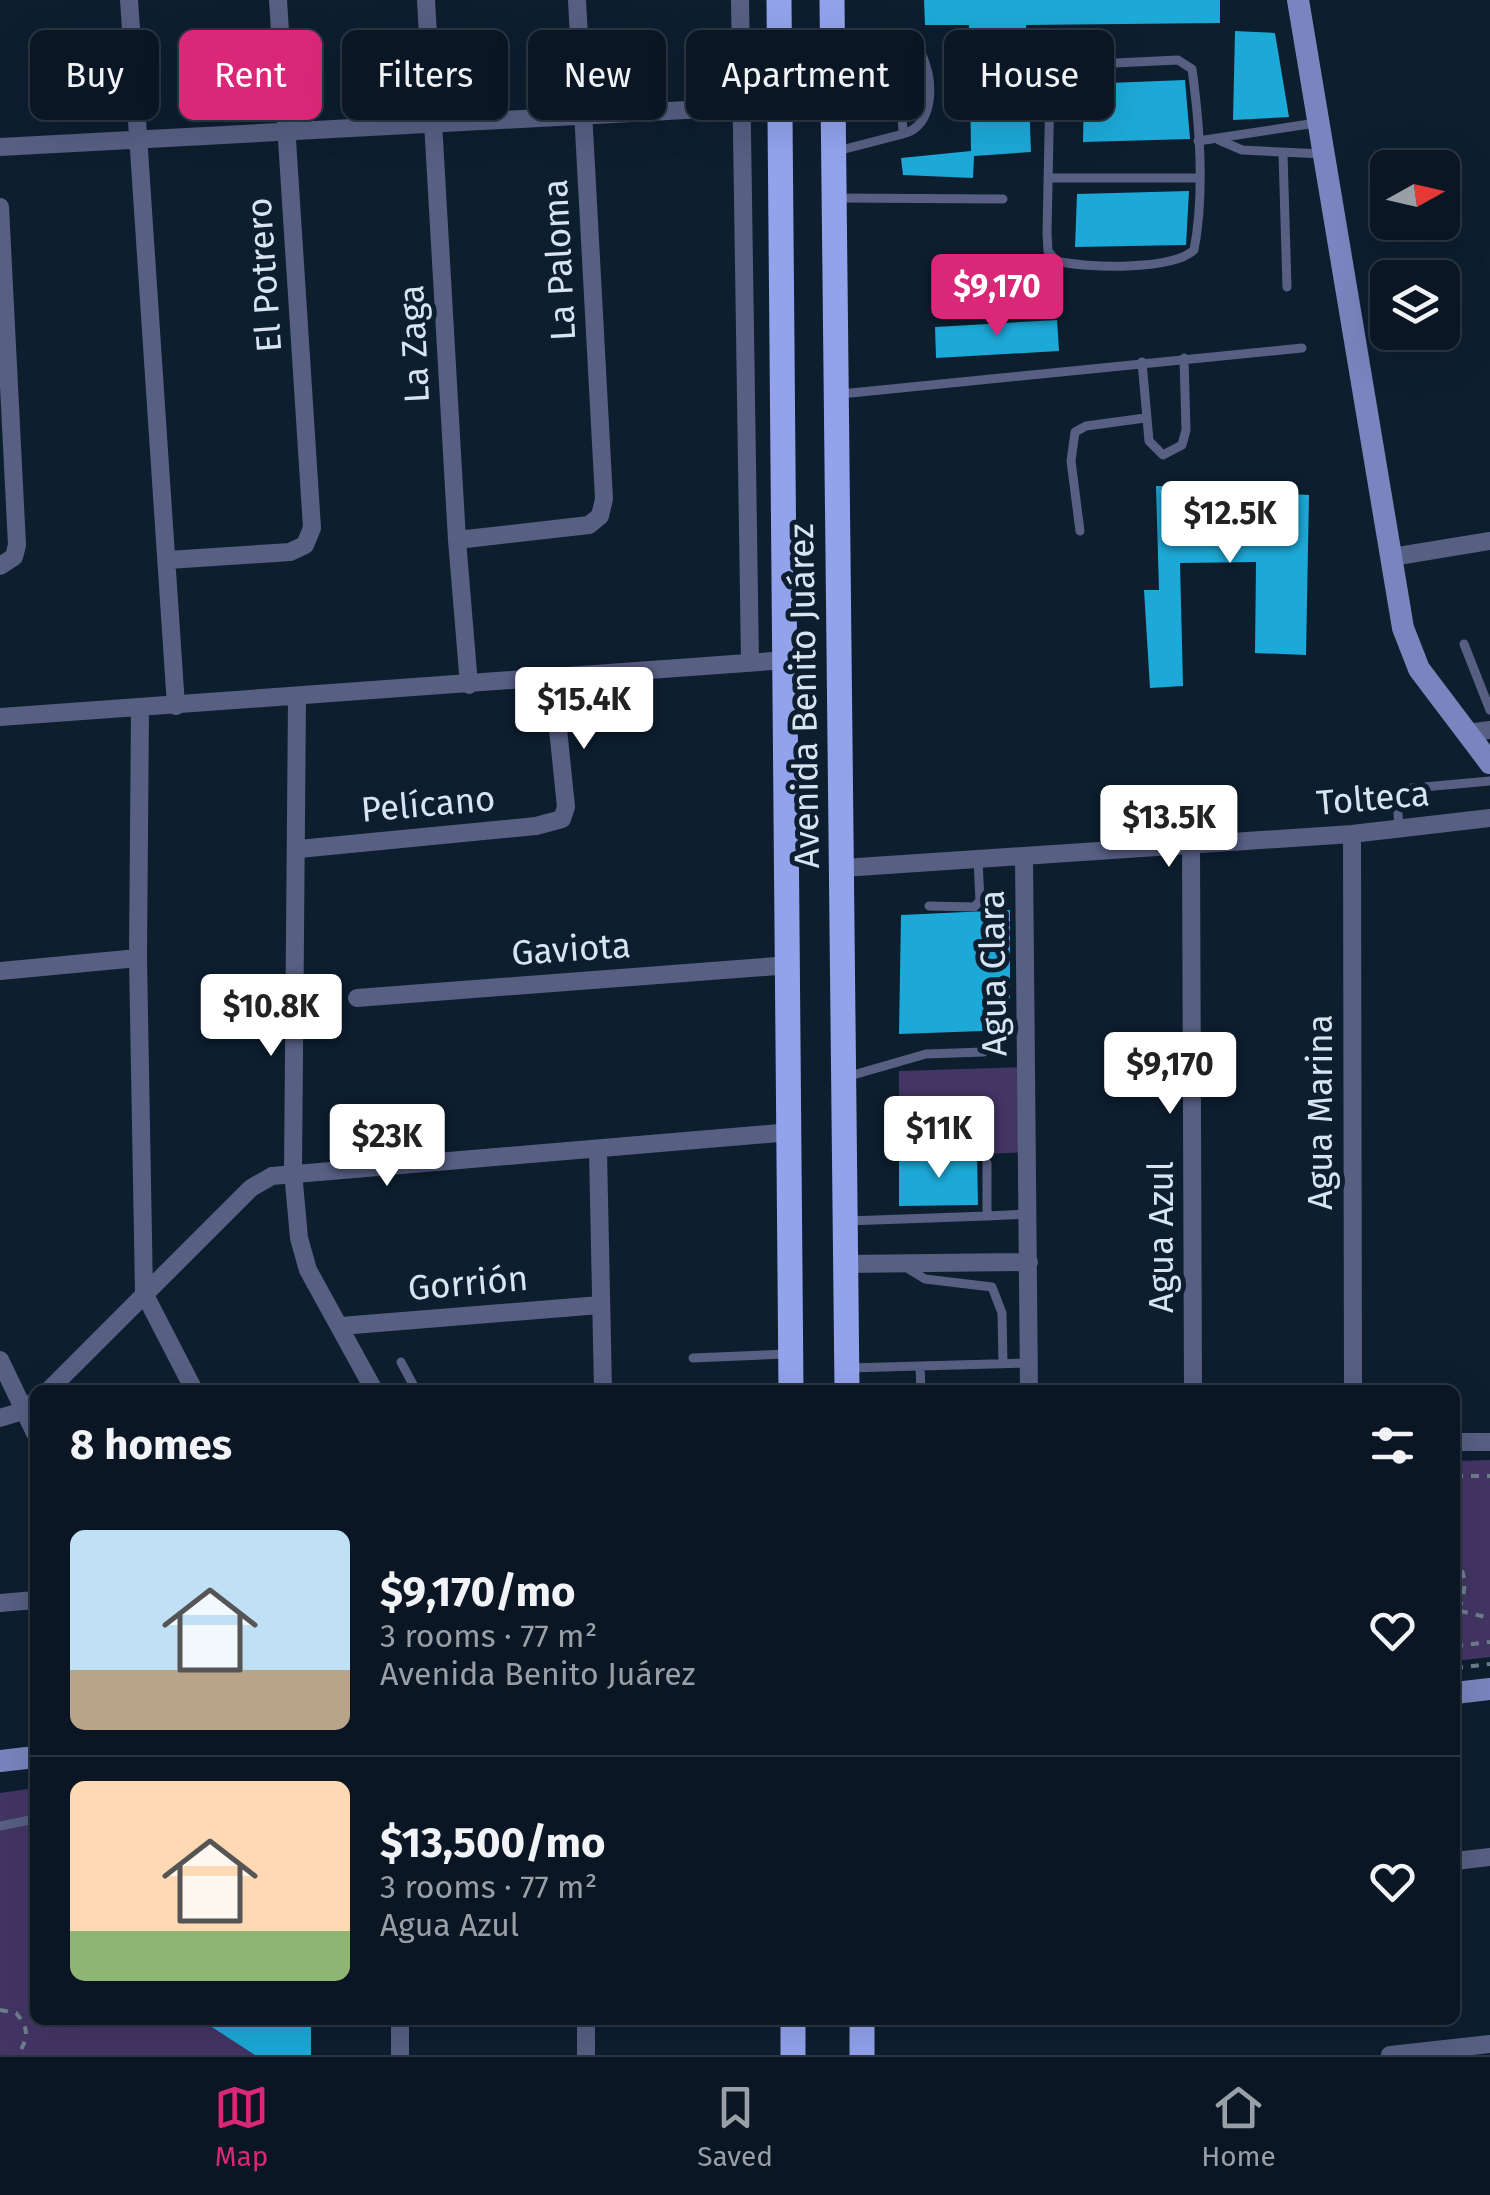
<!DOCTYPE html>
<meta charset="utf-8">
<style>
:root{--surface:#0a1623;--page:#182330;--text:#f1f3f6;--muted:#999fa6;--line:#2a3541;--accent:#db2777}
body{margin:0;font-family:"Fira Sans",sans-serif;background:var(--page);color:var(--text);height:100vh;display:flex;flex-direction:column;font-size:38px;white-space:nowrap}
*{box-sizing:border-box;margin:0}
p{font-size:32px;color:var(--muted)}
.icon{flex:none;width:55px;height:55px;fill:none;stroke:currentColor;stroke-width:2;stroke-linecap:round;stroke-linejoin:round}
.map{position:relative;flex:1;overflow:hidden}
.drawer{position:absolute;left:30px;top:1385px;width:1430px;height:640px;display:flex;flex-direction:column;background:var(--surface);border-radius:15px;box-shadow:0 10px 40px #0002,0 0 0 2px var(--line)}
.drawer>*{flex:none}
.hud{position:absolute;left:30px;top:30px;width:1430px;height:90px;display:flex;gap:20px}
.needle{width:65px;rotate:82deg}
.fabs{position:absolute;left:1370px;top:150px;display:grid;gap:20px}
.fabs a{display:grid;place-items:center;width:90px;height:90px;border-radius:15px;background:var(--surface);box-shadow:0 10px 40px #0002,0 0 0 2px var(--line);font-size:50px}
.price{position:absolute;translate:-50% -85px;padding:0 22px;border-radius:10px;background:#fff;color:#222;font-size:32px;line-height:65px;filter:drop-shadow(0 2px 5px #0008)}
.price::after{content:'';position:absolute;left:50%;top:60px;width:30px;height:22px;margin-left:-15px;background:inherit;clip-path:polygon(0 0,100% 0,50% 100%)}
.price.on{background:var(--accent);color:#fff}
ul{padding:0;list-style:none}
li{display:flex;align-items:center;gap:30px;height:250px;padding:0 40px}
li+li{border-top:2px solid var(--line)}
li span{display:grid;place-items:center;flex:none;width:280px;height:200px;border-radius:15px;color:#555}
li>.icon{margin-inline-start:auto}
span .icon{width:120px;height:120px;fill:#fffc;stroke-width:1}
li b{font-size:42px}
h2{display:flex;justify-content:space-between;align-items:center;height:120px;padding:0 40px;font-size:42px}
.pill{padding:0 35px;border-radius:15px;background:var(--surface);box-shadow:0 10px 40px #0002,0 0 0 2px var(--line);font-size:35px;line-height:90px}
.pill.on{background:var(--accent);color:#fff}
.tabs{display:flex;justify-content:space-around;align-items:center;height:140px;border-top:2px solid var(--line);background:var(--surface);font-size:28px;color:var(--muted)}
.tabs a{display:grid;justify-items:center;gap:5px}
.tabs .on{color:var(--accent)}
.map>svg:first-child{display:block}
.green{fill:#433564}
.building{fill:#1da9d8}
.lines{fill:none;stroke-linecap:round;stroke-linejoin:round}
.path{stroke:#6e7d8c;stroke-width:4;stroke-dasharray:8 8;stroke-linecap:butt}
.lane{stroke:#575f83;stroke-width:9}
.street{stroke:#575f83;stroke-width:18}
.secondary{stroke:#7885be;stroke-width:22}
.primary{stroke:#92a3ec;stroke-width:25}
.labels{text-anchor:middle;stroke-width:10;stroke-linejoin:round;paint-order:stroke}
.street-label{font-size:35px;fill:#d8e4f0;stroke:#0d1e2f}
</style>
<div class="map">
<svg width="1490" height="2055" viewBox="0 0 1490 2055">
<rect width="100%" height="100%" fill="#0d1e2f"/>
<path class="green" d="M1026 1067 1027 1152 899 1158V1071Z
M1490 1460V1657L1455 1661V1461Z
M35 1788V2020H311V2055H0V1793Z"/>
<path class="building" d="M924 0H1220V23L1026 25 1031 152 974 156 973 178 903 175 901 158 971 151 969 25H925Z
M1235 31 1275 33 1289 117 1233 120Z
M1185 80 1190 139 1083 142 1084 84Z
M1189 191 1186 245 1075 247 1077 194Z
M1057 320 1059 351 936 358 935 327Z
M1156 486 1238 487V491L1309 495 1306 655 1255 653 1256 562 1180 563 1183 686 1150 688 1144 590H1159Z
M1010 910V1030L899 1034 901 915Z
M977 1154 978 1205 899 1206V1158Z
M201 2020H311V2055H255Z"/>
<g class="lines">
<path class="path" d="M1455 1476H1490
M1455 1556C1468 1575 1467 1596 1455 1615
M1460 1611 1490 1618
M1455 1646 1490 1642
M1455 1668 1490 1664
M0 2010 16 2013C30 2029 28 2038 18 2055"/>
<path class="lane" d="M1178 60 1192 69C1200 127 1205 193 1194 250 1171 271 1086 268 1056 261L1048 251 1047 233 1050 86 1058 72 1073 65Z
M1219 140 1242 150 1323 154
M1198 141 1316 123
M837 151 903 134C935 125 934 82 922 55L904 54 900 65 903 134
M1283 154 1287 287
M1049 178H1198
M835 198 1003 199
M1142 362 1149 441 1163 455 1182 445 1186 430 1184 358
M841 394 1302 348
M1080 531 1071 461 1075 432 1086 426 1145 418
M1464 644 1490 710
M1399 829 1397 797 1402 789 1490 781
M929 906 974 907 980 901 978 860
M846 1077 926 1054 984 1052
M987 1216 1028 1214
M847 1221 987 1216V1163
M904 1266 925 1279 992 1287 1002 1313 1003 1364
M693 1358 788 1354
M401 1362 416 1390
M920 1367 921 1390
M849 1368 1028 1363
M0 1826 35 1819"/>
<path class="street" d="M129 0 176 706
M426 0 457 540 469 685
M740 0 750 662
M0 147 780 105
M0 207 17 545 14 557 0 566
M457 540 589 525 600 516 604 499 577 0
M1392 557 1490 541
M168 560 290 552 305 545 312 528 278 0
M297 698 293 1172 299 1238 308 1270 374 1390
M140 708 138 958 144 1293 194 1390
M0 717 787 660
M1467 733 1490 730
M1352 834 1353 1390
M1191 844 1193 1390
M299 849 536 826 562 819 566 807 553 680
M1024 856 1029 1390
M843 868 1352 834 1490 818
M0 971 138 958
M357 998 790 965
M598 1151 603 1390
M845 1264 1029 1262
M341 1326 600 1305
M0 1360 35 1433
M49 1390 251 1188 272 1176 791 1132
M0 1418 23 1411 35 1401
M1455 1442H1490
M0 1603 35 1600
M1455 1861 1490 1857
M586 2020V2055
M400 2055V2020
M1390 2055 1490 2044"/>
<path class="secondary" d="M1298 0 1403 628 1419 669 1490 763
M1455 1693 1490 1689
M0 1761 35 1757"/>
<path class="primary" d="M779 0 791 1390
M832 0 847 1390
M793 2020V2055
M862 2055V2020"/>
</g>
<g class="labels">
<g class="street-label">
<text transform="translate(559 260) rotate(-93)" y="12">La Paloma</text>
<text transform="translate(264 275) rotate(-94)" y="12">El Potrero</text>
<text transform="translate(414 344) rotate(-93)" y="12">La Zaga</text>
<text transform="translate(804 696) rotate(-91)" y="12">Avenida Benito Juárez</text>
<text transform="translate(1373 798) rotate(-5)" y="12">Tolteca</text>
<text transform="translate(428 804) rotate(-5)" y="12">Pelícano</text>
<text transform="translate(571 949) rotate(-4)" y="12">Gaviota</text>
<text transform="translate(993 973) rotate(-91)" y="12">Agua Clara</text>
<text transform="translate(1320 1112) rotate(-90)" y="12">Agua Marina</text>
<text transform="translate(1161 1237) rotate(-90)" y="12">Agua Azul</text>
<text transform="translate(468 1283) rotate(-5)" y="12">Gorrión</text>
</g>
</g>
</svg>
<div class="fabs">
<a><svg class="needle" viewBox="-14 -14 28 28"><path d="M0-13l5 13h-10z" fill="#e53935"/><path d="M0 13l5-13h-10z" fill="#999fa6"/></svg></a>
<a><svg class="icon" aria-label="layers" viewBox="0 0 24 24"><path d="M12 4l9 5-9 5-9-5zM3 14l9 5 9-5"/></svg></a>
</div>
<b class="price on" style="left:997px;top:339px">$9,170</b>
<b class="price" style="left:1230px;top:566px">$12.5K</b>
<b class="price" style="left:584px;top:752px">$15.4K</b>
<b class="price" style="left:1169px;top:870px">$13.5K</b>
<b class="price" style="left:271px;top:1059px">$10.8K</b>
<b class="price" style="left:1170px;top:1117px">$9,170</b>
<b class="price" style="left:939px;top:1181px">$11K</b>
<b class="price" style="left:387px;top:1189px">$23K</b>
<div class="hud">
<a class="pill">Buy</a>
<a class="pill on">Rent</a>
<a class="pill">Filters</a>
<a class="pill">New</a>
<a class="pill">Apartment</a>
<a class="pill">House</a>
</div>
<section class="drawer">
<h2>8 homes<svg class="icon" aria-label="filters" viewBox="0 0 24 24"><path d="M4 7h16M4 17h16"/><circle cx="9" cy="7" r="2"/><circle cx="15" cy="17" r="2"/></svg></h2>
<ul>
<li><span style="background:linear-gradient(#bfe0f5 70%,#b9a48a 0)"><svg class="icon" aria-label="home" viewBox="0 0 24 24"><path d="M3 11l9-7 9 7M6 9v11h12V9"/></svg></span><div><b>$9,170/mo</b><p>3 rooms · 77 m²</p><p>Avenida Benito Juárez</p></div><svg class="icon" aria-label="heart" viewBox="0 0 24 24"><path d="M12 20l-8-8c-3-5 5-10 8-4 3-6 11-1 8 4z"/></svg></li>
<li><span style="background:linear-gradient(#ffd9b3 75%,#8fb573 0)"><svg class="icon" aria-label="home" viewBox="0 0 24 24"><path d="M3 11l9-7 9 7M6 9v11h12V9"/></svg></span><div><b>$13,500/mo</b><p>3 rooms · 77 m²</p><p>Agua Azul</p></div><svg class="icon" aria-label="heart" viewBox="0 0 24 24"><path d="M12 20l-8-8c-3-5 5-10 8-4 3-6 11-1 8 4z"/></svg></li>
</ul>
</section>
</div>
<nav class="tabs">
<a class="on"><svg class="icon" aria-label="map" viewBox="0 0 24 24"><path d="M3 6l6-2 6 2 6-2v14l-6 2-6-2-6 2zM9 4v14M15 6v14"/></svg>Map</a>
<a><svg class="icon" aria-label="saved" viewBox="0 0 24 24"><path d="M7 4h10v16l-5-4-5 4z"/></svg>Saved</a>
<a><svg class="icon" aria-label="home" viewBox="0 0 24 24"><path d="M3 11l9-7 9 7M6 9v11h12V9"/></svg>Home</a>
</nav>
